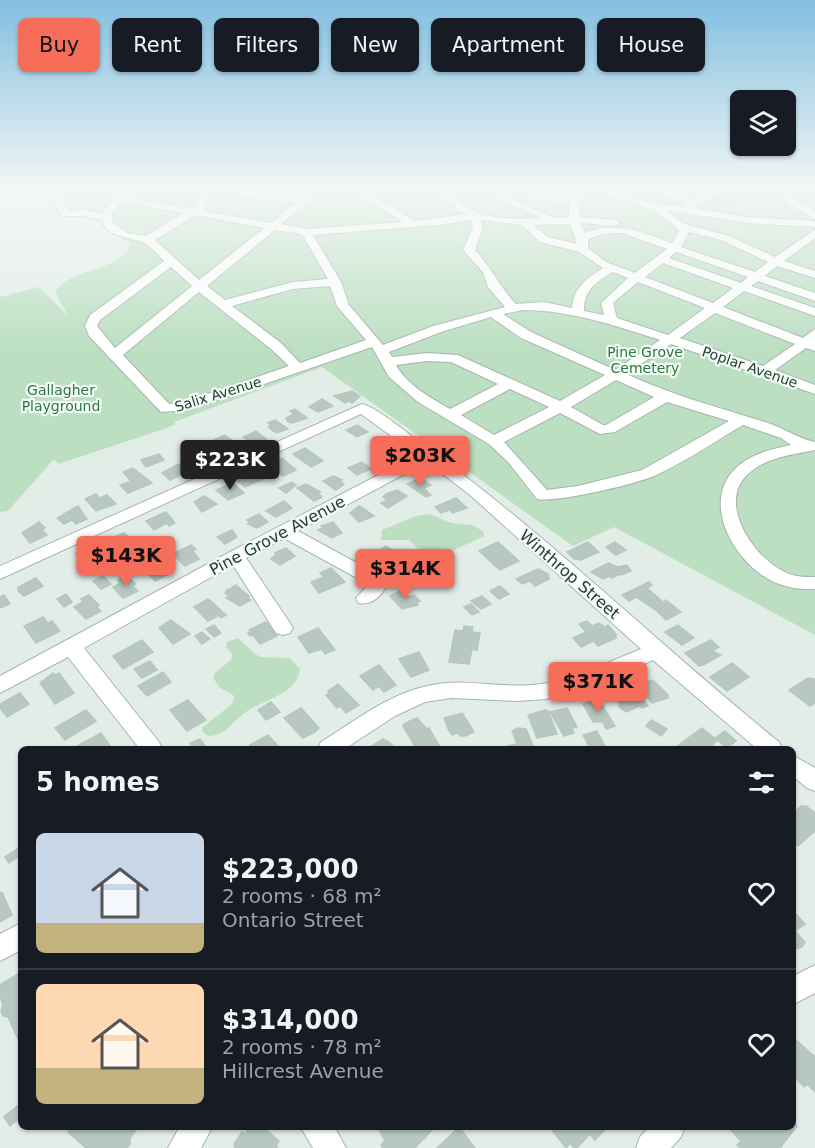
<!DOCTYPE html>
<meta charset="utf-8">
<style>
:root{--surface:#171b24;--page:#20242c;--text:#f1f3f6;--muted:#9ea1a6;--line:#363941;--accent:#f66e59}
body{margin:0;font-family:"DejaVu Sans",sans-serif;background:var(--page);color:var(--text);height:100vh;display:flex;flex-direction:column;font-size:22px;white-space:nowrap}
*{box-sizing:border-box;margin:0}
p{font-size:20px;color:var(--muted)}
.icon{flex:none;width:33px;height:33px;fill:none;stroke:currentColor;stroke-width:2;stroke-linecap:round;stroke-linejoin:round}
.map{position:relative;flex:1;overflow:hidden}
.details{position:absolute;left:18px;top:746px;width:778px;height:384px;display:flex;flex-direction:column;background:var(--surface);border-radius:9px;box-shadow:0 2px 4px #0004}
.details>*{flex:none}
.top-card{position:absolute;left:18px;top:18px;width:780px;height:54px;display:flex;gap:12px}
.fabs{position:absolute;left:730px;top:90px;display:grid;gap:12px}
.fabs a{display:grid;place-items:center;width:66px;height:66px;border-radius:9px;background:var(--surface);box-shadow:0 2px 4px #0004;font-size:30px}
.price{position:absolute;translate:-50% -51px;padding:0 14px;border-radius:6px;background:var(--accent);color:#111;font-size:20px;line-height:39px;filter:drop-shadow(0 2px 3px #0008)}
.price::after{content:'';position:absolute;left:50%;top:36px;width:18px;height:14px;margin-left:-9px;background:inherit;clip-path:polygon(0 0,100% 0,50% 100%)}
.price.current{background:#222;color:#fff}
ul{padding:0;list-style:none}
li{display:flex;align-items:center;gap:18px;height:150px;padding:0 18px}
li+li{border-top:2px solid var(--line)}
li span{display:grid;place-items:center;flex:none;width:168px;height:120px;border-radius:9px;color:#555}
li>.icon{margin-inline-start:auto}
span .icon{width:72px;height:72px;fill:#fffc;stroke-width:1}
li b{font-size:26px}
h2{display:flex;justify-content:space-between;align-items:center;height:72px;padding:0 18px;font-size:26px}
.pill{padding:0 21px;border-radius:9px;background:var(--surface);box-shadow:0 2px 4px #0004;font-size:21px;line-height:54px}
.pill.current{background:var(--accent);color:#111}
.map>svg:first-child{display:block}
.green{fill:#bcdfc1}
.building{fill:#b8c8c0;stroke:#b5c7be;stroke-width:1.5}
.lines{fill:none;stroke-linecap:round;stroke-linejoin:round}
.minor-casing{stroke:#a5b5ae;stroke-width:2}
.minor{fill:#fff;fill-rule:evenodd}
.labels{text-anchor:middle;stroke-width:4.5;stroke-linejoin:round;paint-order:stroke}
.far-park-label{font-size:14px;fill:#2b7840;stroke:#f4faf6}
.far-street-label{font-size:14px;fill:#223f34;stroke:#f4faf6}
.street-label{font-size:16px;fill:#223f34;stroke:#f4faf6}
</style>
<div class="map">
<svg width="815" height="1148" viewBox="0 0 815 1148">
<rect width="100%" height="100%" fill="#e3ede8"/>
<path class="green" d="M46 191H815V635L614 527 573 546 322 367 174 422 176 424 164 429 58 464 54 459 8 511 0 512V297L39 287 68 316 55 292C71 266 118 274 131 244L101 226 100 217 59 215 54 211Z
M430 514 451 523 472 525 483 531 484 536 446 554 445 560 447 573 443 577C437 576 420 568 419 560 418 556 420 553 419 550L409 540H381L382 530 416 516Z
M238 638 255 654 261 657 290 658 300 669C297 696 260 700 243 714 231 724 225 736 208 736L202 731 203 727 232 704 234 698 233 695 220 688 213 678 216 672 231 660 232 654 226 647 227 642Z"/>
<path class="building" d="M712 198 732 206 718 211 698 203Z
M352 391 360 396 352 403 349 401 345 403 334 396Z
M322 399 333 406 318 412 309 407Z
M295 409 307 418 293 423 288 422 286 418 294 414 290 411Z
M275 420 288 429 276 433 268 427 271 425 268 423Z
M357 425 368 432 357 437 346 430Z
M256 431 266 439 264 441 255 444 243 437Z
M225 435 239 446 241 449 231 454 221 448 224 447 214 440Z
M383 441 399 453 387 458 371 447Z
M204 448 220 461 207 465 194 455Z
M305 448 323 461 311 467 293 454Z
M159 454 164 460 146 467 141 460Z
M279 459H283L296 470 283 476 270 465Z
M362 462 371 469 357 475 348 468Z
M178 464 189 471 170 480 162 473Z
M133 468 152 483 128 493 120 485 131 481 123 472Z
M257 472 265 478 245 487 237 480Z
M333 476 342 480 339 481 344 484 336 490 323 481Z
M421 478 431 485 424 488 431 495 426 497 407 484Z
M292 482 296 485 286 493 279 488Z
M233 483 244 493 228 500 216 490Z
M306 484 320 492 318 493 322 497 314 501 297 488Z
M397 490 407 496 388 508 381 503 387 500 383 497 386 494Z
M96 494 100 498 107 495 116 504 96 511 85 499Z
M204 496 217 504 202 512 194 502Z
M456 498 467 508 453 513 449 510 441 513 435 507Z
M284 501 292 508 276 517 266 511Z
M78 506 87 519 76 524 72 520 64 524 57 518Z
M359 506 361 507 374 516 359 522 350 513Z
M166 512 175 523 169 526 167 523 154 530 146 521Z
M259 514 268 522 257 528 248 524 250 523 247 520Z
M39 522 45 528 42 530 47 535 30 543 22 533Z
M333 522 342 533 332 538 318 530 323 528 321 526Z
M232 530 237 537 225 544 217 537Z
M124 533 135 542 117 549 111 538Z
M498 542 519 561 500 570 479 551Z
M588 542 599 552 581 560 574 559 567 552Z
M615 542 626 550 616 555 606 547Z
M166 543 173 549 163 554 156 547Z
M191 545 196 549 193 551 199 559 185 566 173 554Z
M386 546 395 552 377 563 368 557Z
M90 547 104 560 88 567 76 553Z
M286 548 295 556 280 565 271 559 276 554 275 553Z
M160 561 170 573 155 581 145 570Z
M608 563 618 567 627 565 631 571 622 575 620 574 612 578 610 576 603 579 591 572Z
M331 568 345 582 319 593 311 582 324 577 320 573Z
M538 569 548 574 549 579 535 586 530 581 522 584 516 579Z
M103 576 111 584 101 589 93 581Z
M127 576 136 584 133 586 138 591 123 598 113 587 119 584 118 580Z
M36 578 43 586 24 596 18 591V588L24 584Z
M649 582 652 585 647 588 663 602 666 600 671 604 657 611 636 597 629 601 622 595Z
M236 585 249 596 247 597 251 600 240 606 226 598 229 596 225 593 227 590 234 588 232 587Z
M500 586 509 594 499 599 490 591Z
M403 590 409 597 414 595 420 601 416 603 418 605 402 609 390 596Z
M66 594 72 602 64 607 57 599Z
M4 595 10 604 0 608V597Z
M89 595 99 605 97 607 101 611 86 619 74 607 83 602 81 599Z
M482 596 491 604 481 609 471 601Z
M208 599 211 601 226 615 221 618 219 615 208 621 194 607Z
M471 604 479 612 472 615 464 607Z
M671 604 681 612 666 620 657 611Z
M43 617 48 623 52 621 60 631 36 643 24 626Z
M171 620 190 634 173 644 159 628Z
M587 621 592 626 599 623 605 627 608 625 616 634V638L598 646 594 641 581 647 573 638 586 632 579 624Z
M266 622 277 636 260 644 253 635 250 636 248 633 251 632 249 630Z
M214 625 221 633 214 637 206 629Z
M678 625 694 638 682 645 665 632Z
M464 626 473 627 472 632 480 633 477 650 472 649 469 664 449 662 455 630 463 631Z
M318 628 335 650 325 654 322 649 309 653 298 637Z
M202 632 210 639 202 644 195 636Z
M142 640 153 652 123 669 113 656Z
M711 640 719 647 712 651 721 655 703 665 699 666 685 653Z
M419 652 429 670 411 677 399 659Z
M150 661 157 670 142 678 134 669Z
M732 663 749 677 727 691 710 677Z
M379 665 396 685 384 692 379 686 373 690 360 676Z
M163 672 171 682 147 696 138 686Z
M53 673 55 675 59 673 74 693 55 704 40 683Z
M808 678 815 679V703L810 706 789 690Z
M653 680 668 695V698L652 703 638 684Z
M338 684 359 705 346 713 340 706 337 708 326 695 330 693 328 691Z
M630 687 648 706 642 708 640 706 626 712 619 707 620 704 612 695Z
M20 693 29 704 7 717 0 708V704Z
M595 699 599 700 615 726 606 729 603 722H593L583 704Z
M188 700 206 720 187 731 170 710Z
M271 702 280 712 266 720 258 710Z
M301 708 319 728 315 732 303 738 284 718Z
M567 708 577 727 572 728 574 733 564 736 550 712Z
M86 710 96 721 65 740 55 728Z
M545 710 548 711 557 734 537 738 528 715Z
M462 713 474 732 465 736H460L459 733 452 735 448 729 444 718Z
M417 718 427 729 429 728 440 747 416 748 403 726 405 723Z
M651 720 667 729 661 736 646 726Z
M518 728 526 729 534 748H508L507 746 517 744 512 731Z
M702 728 717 740 710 748 676 747Z
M597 731 605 746V748H590L583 735Z
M725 731 736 741 727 748 715 738Z
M101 733 111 747 78 748 77 746Z
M268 735 280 748H250V745Z
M200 739 205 746 193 748 190 743Z
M383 739 389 742 395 748 370 747Z
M801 806H806L815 813V831L798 846 794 842V813Z
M20 847 21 855 9 863 5 857Z
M2 892 12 915 0 922V893Z
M796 914 805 924 795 931 805 942 802 947 794 950V916Z
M21 972V1037L18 1039 8 1017 3 1016 1 1011 3 1005 0 996V985Z
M795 1039 815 1057V1092L807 1084 804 1087 794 1076Z
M17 1106 21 1111V1117L10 1126 4 1117Z
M794 1122 797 1126 780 1148H740L737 1145 741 1141 727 1126H794Z
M72 1126H132L136 1130 130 1138V1144L127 1148H86L68 1132Z
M250 1126 263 1127 279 1141 276 1146 278 1148H235L234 1144 242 1132 245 1134Z
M377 1126H434V1128L415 1148H383L381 1145 385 1141Z
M549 1126H608L595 1140 590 1134 577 1148H574L570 1143 566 1148Z
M459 1127 475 1148H437Z"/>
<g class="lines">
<defs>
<path id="minor" d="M49 191H59L69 211 84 210 102 214 115 197 119 196 192 209 196 206 202 191H212L203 211 271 223 295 203 228 194 223 191H247L302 198 311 191H321L281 224 306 229 403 222 352 191H363L416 221 466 214 431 191C451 191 461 207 478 213 497 220 522 219 541 218L483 191H495L554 218 569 217 570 203 545 201 517 193 515 191 571 197V191H581L579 217 615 220 620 223 615 226 581 223 585 233C616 220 643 233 672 243L679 231C662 208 625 201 600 193L598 191H612L650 203 687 207 682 202 657 191H670L691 200 712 191H724L696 205 697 209 747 217 815 221V227L747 223 665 210 684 224 729 236 775 257 815 230V238L784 261 815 271V278L777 266 765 276 815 293V301L758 281 751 286 815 308V316L744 291 723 307 803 338 815 329V351L806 348 775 370 815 385V394L671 344 626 374C674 396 718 407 768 423 784 428 799 439 815 442V450C792 455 764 457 746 476 718 505 754 557 783 571 793 577 804 577 815 577V589C799 590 784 587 770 580 734 561 700 502 736 468 750 454 772 449 791 445L781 438 743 425C714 442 685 462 654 476 636 484 556 503 537 499L509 463 489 444 418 402 389 377 372 347 188 410 161 412 89 336 85 326 90 315 164 261C158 255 150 245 142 242 129 237 106 237 102 220L84 216H61ZM121 202 184 213 146 236 127 233 112 222V213ZM195 215 264 228 199 280 155 240ZM471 220 473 227 463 250 483 272 488 287 505 307 433 326 383 345 349 305 341 282 313 235 438 225ZM481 220 522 225 540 242 579 252 603 268C587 278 573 288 572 308L544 302 516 304C499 286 492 268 475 250L483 227ZM570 224 577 244 548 237 533 225ZM275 230 302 234 328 279 293 282 225 300 207 286ZM689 232 721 240 768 262 755 272 681 247ZM622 233 667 249 635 273 606 262 588 248V240L601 234ZM676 252 748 277 741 283 669 258ZM663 263 733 288 713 303 645 277ZM171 267 192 286 115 348 97 326 100 320ZM613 272 628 278 601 303 604 315 584 311C584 290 596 282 613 272ZM638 282 705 308 668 335 617 318 613 303ZM330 286 337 306 366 340 300 363 281 343 232 306 293 289ZM199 292 271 349 289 366 181 403 169 404 123 355ZM523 310C570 310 616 326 660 340L615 370 531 332 503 314ZM715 313 795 344 763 366 680 338ZM491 317 521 338 605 375 560 401 458 355 427 353 392 357 389 352 441 332ZM427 361 451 362 498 384 450 409C431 398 407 385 396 365ZM616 380 654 397 606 425H603L571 407ZM510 389 549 407 494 435 461 415ZM667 402 729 421 642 470 578 486 547 490 504 442 560 413 600 434 615 432Z
M777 191H787L796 200 815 212V219L788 204Z
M362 404C378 408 411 436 426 447 549 536 660 646 779 742L782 748H756L653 660 586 688 546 699 517 701 451 698 425 702 395 716 346 748H318L321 742C355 721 387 695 427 686 461 677 497 688 532 685 571 682 605 663 641 649L470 495 427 462 298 531 379 575 386 587C380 597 371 606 358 603L356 598 367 586 366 583 284 538 246 558 290 623 293 628 290 633 283 635 276 633 233 565 84 648 159 742 162 748H139L68 657 0 693V676L230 552 417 455 361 414 0 579V566Z
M794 756 815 768V791L807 788 794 777Z
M21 923V950L0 961V934Z
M815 965V993L794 1004V976Z
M180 1126H213L201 1148H168Z
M300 1126H334L346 1148H313Z
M650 1126H685L681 1137 671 1148H636L640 1137Z"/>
</defs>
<use href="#minor" class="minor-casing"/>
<use href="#minor" class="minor"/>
</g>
<linearGradient id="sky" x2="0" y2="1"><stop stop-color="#82bfe0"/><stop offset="0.54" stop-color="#f2f7f5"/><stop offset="1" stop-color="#f2f7f5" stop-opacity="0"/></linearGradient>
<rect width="815" height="351" fill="url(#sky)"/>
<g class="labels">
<g class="far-park-label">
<text x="645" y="357">Pine Grove<tspan x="645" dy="16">Cemetery</tspan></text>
<text x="61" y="395">Gallagher<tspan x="61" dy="16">Playground</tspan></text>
</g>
<g class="far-street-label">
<text transform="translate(750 367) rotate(19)" y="5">Poplar Avenue</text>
<text transform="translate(218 394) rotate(-17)" y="5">Salix Avenue</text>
</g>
<g class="street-label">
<text transform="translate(277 535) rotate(-28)" y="6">Pine Grove Avenue</text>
<text transform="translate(570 574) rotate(41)" y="6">Winthrop Street</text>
</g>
</g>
</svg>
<div class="fabs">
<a><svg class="icon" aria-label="layers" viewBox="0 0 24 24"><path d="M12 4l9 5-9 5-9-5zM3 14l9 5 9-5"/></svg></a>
</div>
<b class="price" style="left:420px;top:487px">$203K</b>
<b class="price current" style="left:230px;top:491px">$223K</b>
<b class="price" style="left:126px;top:587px">$143K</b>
<b class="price" style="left:405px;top:600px">$314K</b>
<b class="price" style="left:598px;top:713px">$371K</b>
<div class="top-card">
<a class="pill current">Buy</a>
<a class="pill">Rent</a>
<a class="pill">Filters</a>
<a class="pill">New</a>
<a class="pill">Apartment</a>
<a class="pill">House</a>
</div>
<section class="details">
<h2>5 homes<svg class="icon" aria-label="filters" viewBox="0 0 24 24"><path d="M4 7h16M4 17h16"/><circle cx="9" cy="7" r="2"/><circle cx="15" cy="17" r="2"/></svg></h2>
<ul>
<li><span style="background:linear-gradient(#c9d6e8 75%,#c2b280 0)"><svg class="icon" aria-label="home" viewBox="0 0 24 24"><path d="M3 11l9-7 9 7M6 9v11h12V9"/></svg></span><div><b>$223,000</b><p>2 rooms · 68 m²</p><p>Ontario Street</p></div><svg class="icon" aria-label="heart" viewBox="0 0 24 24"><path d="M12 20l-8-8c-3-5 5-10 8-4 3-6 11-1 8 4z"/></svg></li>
<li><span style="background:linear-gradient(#ffd9b3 70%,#c2b280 0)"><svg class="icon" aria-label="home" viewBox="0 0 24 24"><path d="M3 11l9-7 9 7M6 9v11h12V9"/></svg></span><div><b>$314,000</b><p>2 rooms · 78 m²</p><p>Hillcrest Avenue</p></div><svg class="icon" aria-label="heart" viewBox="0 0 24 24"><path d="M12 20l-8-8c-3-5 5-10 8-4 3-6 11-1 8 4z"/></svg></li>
</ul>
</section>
</div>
